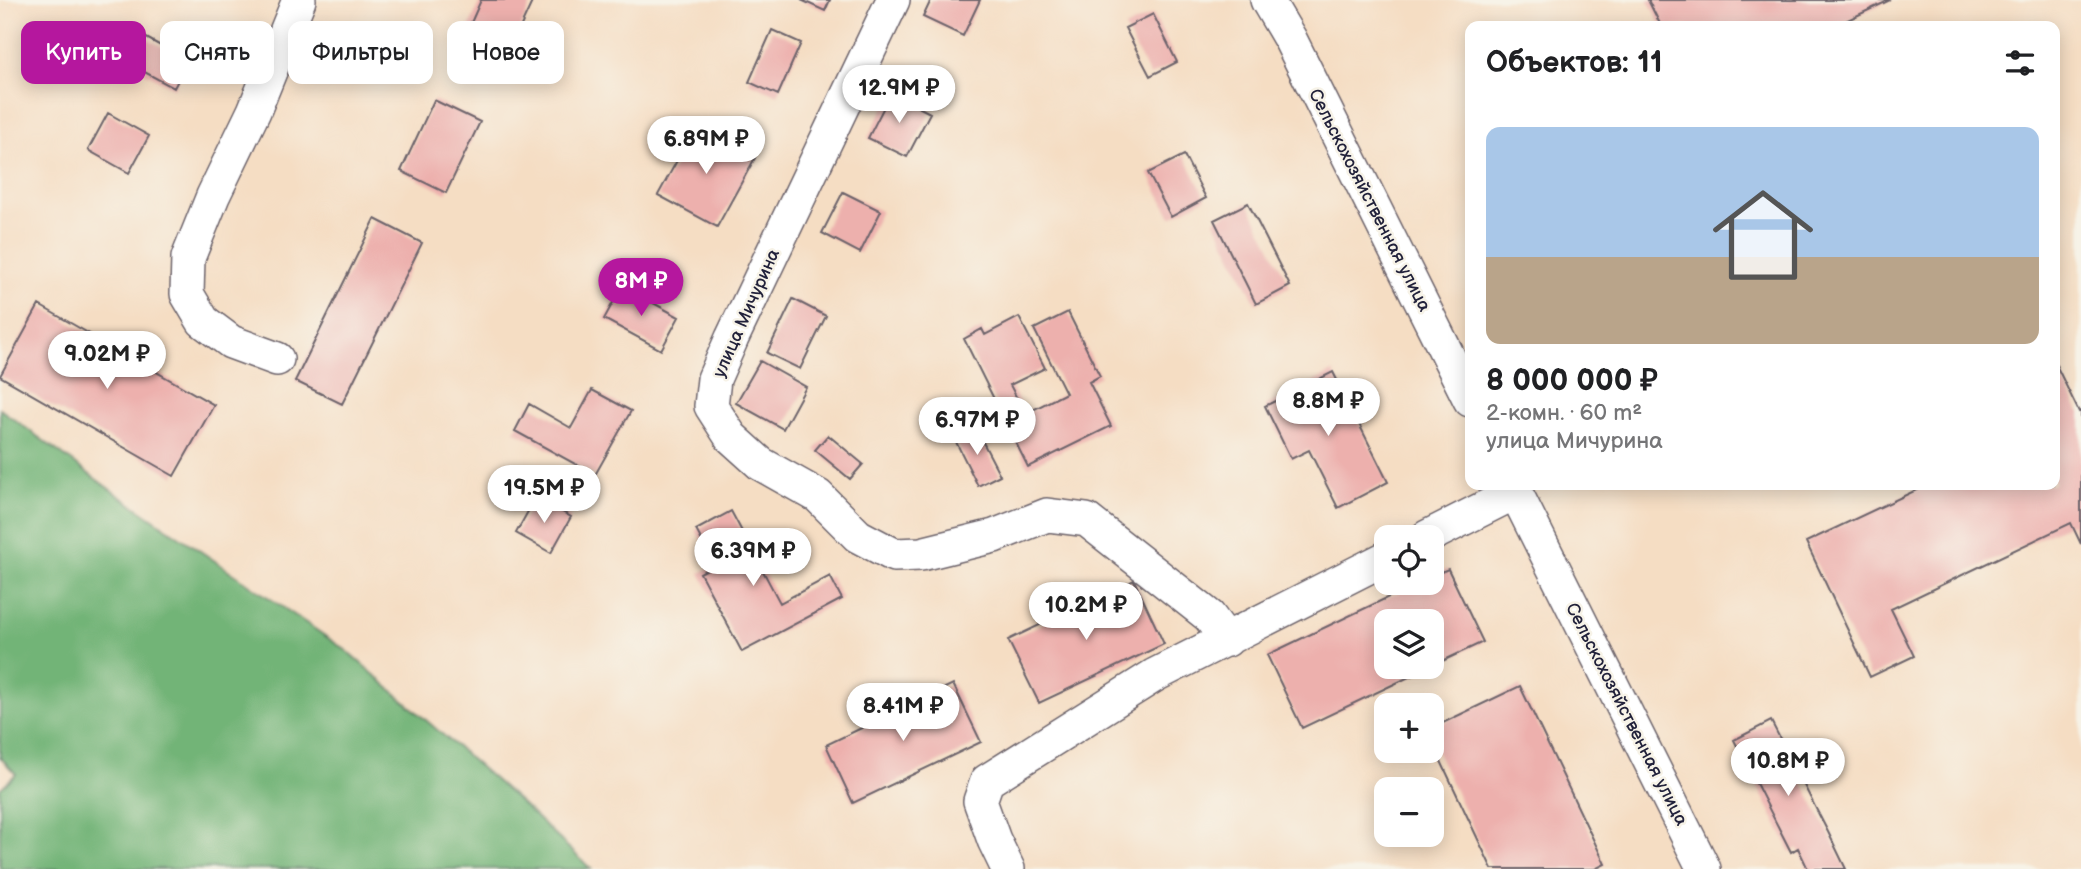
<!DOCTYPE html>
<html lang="ru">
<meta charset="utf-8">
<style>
:root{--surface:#fff;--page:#f2f2f2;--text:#202124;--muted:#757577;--accent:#b5179e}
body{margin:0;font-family:"Balsamiq Sans",sans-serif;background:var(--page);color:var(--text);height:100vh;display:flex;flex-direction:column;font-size:26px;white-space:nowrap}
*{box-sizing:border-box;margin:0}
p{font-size:23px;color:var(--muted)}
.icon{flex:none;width:38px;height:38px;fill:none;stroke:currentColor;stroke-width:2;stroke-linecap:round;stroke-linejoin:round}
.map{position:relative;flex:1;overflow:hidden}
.drawer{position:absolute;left:1465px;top:21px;width:595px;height:469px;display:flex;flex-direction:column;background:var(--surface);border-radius:14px;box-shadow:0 4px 18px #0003}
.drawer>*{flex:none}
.banner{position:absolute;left:21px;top:21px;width:665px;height:63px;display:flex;gap:14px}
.buttons{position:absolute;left:1374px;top:525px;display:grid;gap:14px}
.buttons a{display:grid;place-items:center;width:70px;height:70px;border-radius:14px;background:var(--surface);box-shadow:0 4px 18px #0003;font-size:35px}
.price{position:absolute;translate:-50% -60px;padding:0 16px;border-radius:24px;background:#fff;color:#222;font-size:23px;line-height:46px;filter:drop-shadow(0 2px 4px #0008)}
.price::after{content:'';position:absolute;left:50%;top:42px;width:21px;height:16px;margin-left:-10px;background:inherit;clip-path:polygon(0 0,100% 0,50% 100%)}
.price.active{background:var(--accent);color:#fff}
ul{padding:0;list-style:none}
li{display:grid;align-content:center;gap:14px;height:371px;padding:0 21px}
li span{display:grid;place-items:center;height:217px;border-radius:14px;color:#555}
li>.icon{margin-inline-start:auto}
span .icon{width:126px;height:126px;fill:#fffc;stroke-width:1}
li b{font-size:30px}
h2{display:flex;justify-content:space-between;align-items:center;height:84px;padding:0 21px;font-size:30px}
.tag{padding:0 24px;border-radius:14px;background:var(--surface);box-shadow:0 4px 18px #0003;font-size:24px;line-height:63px}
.tag.active{background:var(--accent);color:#fff}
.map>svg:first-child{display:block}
.forest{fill:#72b477;stroke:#4a6b59;stroke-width:2}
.building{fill:#edb0ad}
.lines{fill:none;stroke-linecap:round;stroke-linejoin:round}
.minor-casing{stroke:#6c636b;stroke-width:36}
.minor{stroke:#fff;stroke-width:33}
.labels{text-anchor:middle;stroke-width:5;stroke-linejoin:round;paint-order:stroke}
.street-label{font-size:18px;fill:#22223b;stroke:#f7f3e8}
</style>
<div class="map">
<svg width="2081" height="869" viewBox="0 0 2081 869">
<rect width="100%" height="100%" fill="#f7f3e8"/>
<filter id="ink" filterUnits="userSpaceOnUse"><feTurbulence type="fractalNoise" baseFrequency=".0143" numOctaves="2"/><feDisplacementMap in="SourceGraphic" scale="14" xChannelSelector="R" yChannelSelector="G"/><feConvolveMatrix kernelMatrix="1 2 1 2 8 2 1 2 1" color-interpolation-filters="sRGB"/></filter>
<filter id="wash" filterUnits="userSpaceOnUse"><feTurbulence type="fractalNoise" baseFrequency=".00686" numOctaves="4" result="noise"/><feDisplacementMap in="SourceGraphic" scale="28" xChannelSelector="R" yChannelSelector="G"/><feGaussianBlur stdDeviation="1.57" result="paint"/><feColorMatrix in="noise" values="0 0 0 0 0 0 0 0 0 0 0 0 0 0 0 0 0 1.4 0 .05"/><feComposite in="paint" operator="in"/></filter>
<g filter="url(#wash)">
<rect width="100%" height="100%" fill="#f5ddc3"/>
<path class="forest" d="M0 409 111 490 347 651 521 803 591 869H0V789L16 774 0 757Z"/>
<g id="blocks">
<path class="building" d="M481 0H533L508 54 466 34Z
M801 0H830L825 11Z
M931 0H980L963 36 923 17Z
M1648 0H1890L1835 26H1661Z
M1153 14 1177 62 1150 76 1125 28Z
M772 30 801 43 778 95 749 82Z
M141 35 188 61 174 88 126 62Z
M891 93 930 113 907 157 868 138Z
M434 100 480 122 446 193 401 171Z
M108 113 149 136 129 173 88 150Z
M696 126 755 158 717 227 658 195Z
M1184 155 1206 198 1171 217 1148 173Z
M843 192 881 211 860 253 822 233Z
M1248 203 1290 286 1256 304 1214 220Z
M375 219 422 243 342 404 295 381Z
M622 286 679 317 661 350 604 319Z
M793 299 826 316 800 369 767 353Z
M39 305 214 405 174 476 0 376Z
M1068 312 1100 376 1089 382 1111 426 1028 467 964 339 982 329 985 335 1019 317 1045 368 1010 385 1025 414 1066 393 1034 329Z
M760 361 806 387 783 429 736 403Z
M2054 361 2079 412 2081 411V544L2071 523 1891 609 1914 656 1870 677 1806 542 1927 485H2054Z
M1333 372 1388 482 1338 508 1309 450 1291 459 1265 406Z
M592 390 631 411 595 475 515 431 529 404 571 428Z
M975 427 1000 475 978 486 954 438Z
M828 435 863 464 850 479 815 450Z
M536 497 571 517 551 553 516 533Z
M731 511 780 603 830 576 842 599 742 652 700 573 715 565 696 530Z
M1448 569 1483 642 1432 666V621H1386V667H1430L1302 728 1267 655 1418 583H1432V576Z
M1134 580 1164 644 1039 703 1008 640Z
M953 684 981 742 853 803 826 745Z
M1520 686 1605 864 1595 869H1492L1432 742V728Z
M1771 721 1828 832 1846 869H1808L1798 848 1791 852 1734 740Z"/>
</g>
</g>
<g filter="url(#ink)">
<use href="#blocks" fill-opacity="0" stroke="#6c636b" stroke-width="2"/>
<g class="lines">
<defs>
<path id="minor" d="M893 0 732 338 714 379 711 406 731 437 761 464 818 496 858 536 894 555 921 554 994 536 1047 515 1087 520 1209 616 1227 640
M1267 0 1290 39 1470 400
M277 359 231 342 203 321 187 294 188 258 213 196 254 111 299 0
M1512 485 1704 869
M1427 537 1516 492
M1008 869 994 840 980 801 987 781 1155 675 1386 558"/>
</defs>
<use href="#minor" class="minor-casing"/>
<use href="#minor" class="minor"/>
</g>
</g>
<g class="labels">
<g class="street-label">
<text transform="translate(1370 200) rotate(63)" y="6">Сельскохозяйственная улица</text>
<text transform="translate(746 313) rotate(-66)" y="6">улица Мичурина</text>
<text transform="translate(1627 714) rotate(63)" y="6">Сельскохозяйственная улица</text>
</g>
</g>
</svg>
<div class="buttons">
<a><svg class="icon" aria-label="locate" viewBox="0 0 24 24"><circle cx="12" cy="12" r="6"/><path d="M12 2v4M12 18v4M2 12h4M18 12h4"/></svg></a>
<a><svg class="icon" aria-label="layers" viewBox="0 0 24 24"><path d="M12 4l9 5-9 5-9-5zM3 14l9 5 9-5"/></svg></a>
<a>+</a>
<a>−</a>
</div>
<b class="price" style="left:899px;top:125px">12.9M ₽</b>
<b class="price" style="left:706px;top:176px">6.89M ₽</b>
<b class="price active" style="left:641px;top:318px">8M ₽</b>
<b class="price" style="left:107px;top:391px">9.02M ₽</b>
<b class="price" style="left:1328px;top:438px">8.8M ₽</b>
<b class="price" style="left:977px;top:457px">6.97M ₽</b>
<b class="price" style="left:544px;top:525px">19.5M ₽</b>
<b class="price" style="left:753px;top:588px">6.39M ₽</b>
<b class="price" style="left:1086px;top:642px">10.2M ₽</b>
<b class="price" style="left:903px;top:743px">8.41M ₽</b>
<b class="price" style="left:1788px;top:798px">10.8M ₽</b>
<div class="banner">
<a class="tag active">Купить</a>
<a class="tag">Снять</a>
<a class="tag">Фильтры</a>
<a class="tag">Новое</a>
</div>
<section class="drawer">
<h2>Объектов: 11<svg class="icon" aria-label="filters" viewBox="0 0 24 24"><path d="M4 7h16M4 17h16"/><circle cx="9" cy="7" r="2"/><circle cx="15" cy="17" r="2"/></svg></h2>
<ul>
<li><span style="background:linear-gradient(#a9c7e8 60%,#b9a48a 0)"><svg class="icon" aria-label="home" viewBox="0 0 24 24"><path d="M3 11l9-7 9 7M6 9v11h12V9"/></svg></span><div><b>8 000 000 ₽</b><p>2-комн. · 60 m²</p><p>улица Мичурина</p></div></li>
</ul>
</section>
</div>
